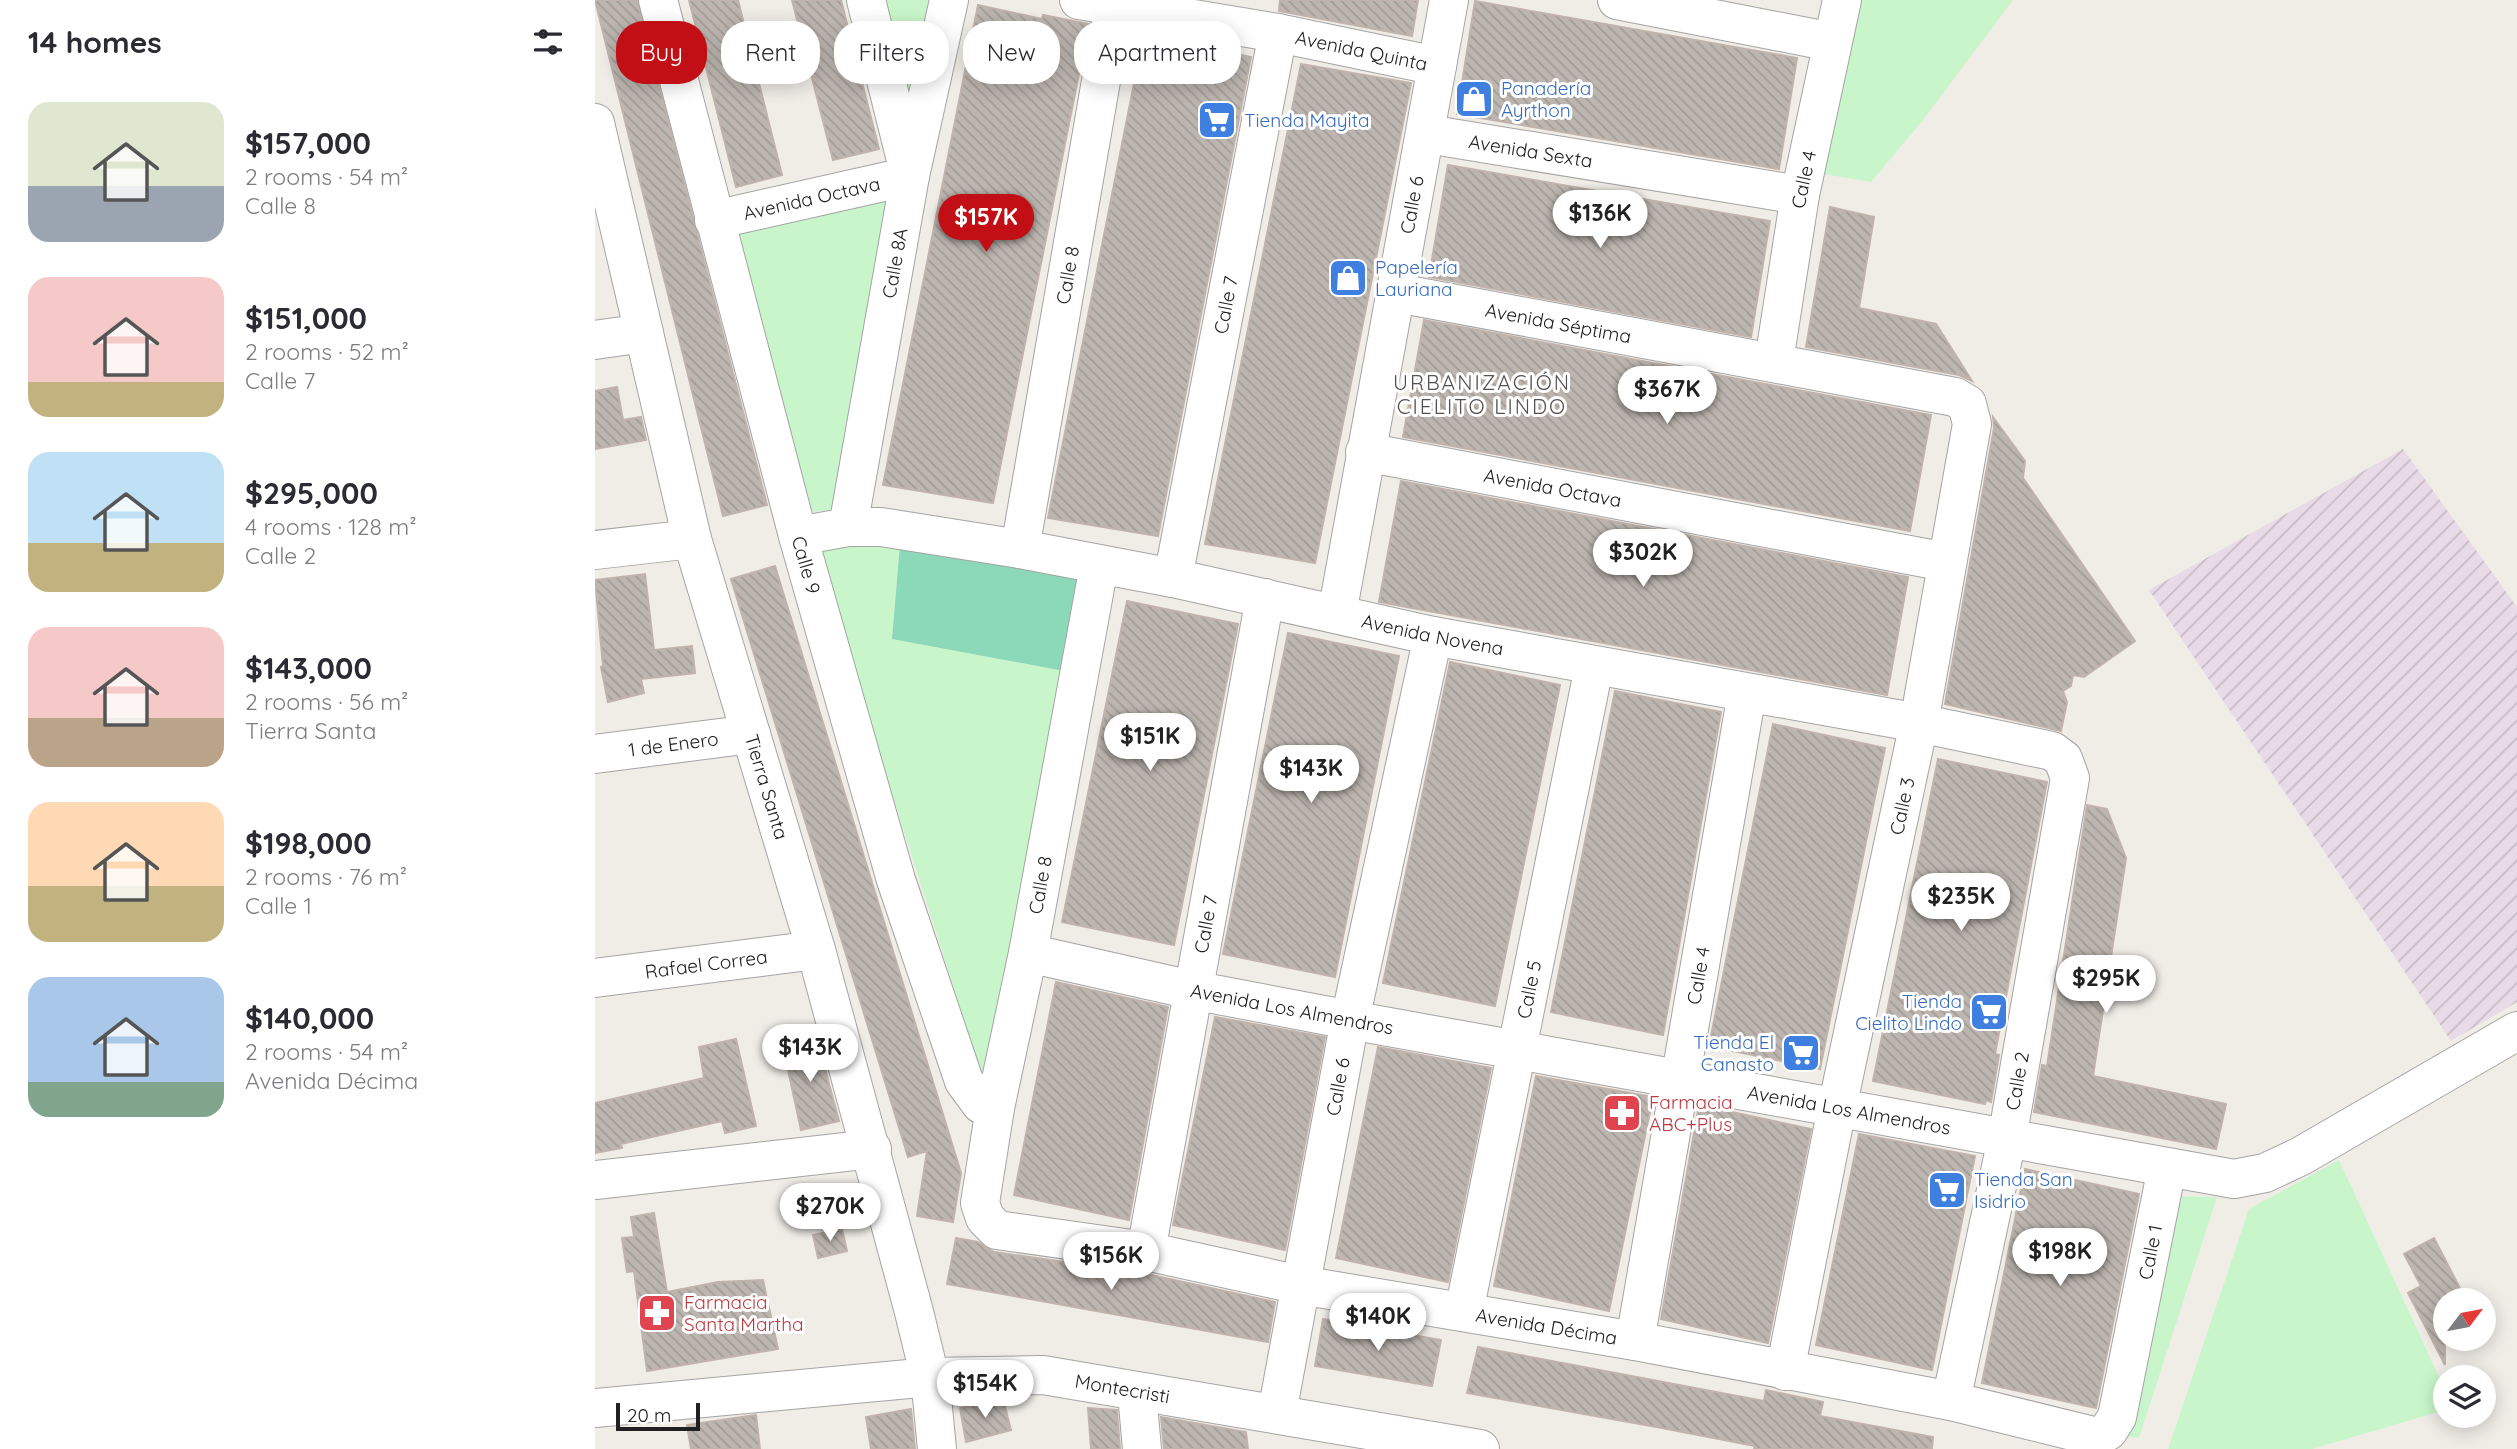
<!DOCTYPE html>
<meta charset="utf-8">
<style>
:root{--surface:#fff;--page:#f7f7f7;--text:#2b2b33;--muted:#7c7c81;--accent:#c10f15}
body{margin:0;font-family:Quicksand,sans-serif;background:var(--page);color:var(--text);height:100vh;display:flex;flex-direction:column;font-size:26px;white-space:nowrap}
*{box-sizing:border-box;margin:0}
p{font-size:23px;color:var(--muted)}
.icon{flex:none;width:38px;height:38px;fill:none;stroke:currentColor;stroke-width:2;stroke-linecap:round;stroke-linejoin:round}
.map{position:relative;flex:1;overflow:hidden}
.details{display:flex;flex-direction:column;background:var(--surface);width:595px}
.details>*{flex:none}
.guide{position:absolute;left:21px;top:21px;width:665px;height:63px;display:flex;gap:14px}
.needle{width:46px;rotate:58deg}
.tools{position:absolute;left:1838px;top:1288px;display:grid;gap:14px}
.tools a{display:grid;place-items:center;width:63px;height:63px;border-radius:50%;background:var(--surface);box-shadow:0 4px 18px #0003;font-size:35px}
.scale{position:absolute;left:21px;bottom:18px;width:84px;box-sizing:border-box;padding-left:7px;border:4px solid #202020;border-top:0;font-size:19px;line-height:24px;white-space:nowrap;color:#202020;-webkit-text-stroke:5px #fff;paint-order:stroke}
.price{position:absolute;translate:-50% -60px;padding:0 16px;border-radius:24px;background:#fff;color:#222;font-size:23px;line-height:46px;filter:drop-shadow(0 2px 4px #0008)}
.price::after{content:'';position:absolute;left:50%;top:42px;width:21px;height:16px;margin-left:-10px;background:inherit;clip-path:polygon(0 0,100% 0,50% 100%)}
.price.on{background:var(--accent);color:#fff}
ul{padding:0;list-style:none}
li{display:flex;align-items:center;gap:21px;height:175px;padding:0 28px}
li span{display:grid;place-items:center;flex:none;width:196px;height:140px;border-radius:21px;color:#555}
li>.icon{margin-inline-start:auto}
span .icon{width:84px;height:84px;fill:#fffc;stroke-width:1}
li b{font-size:30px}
h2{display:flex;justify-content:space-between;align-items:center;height:84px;padding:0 28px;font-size:30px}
.chip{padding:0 24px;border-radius:28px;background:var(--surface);box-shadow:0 4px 18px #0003;font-size:24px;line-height:63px}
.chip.on{background:var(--accent);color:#fff}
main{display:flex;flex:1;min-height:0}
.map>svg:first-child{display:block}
.industrial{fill:url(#industrial-furrows)}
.park{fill:#c8f6ca}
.pitch{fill:#8bd9b8}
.building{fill:url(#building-back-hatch);stroke:#c1b3ab;stroke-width:2}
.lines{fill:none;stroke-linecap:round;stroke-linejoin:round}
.minor-casing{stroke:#a4a4a4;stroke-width:40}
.minor{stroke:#fff;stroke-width:38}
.labels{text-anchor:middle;stroke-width:6;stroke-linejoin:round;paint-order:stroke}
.street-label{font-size:19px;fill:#202020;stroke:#fff}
.shop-label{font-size:19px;fill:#366cbe;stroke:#fff;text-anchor:start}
.health-label{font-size:19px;fill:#be3a42;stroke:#fff;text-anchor:start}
.neighbourhood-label{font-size:21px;letter-spacing:2px;fill:#535353;stroke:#fff}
</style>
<main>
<section class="details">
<h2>14 homes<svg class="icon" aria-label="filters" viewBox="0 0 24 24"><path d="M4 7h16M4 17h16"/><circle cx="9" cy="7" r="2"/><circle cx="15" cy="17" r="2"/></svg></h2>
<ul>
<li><span style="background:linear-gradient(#dfe7d0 60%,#9aa5b1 0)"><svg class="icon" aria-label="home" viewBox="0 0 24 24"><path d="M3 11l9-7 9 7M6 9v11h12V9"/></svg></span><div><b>$157,000</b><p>2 rooms · 54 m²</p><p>Calle 8</p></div></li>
<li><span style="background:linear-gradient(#f6c9c9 75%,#c2b280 0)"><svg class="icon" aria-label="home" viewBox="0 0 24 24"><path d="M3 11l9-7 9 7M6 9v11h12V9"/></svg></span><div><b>$151,000</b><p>2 rooms · 52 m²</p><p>Calle 7</p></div></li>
<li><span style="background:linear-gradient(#bfe0f5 65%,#c2b280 0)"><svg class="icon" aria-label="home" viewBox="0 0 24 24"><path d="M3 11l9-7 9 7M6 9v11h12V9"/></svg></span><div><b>$295,000</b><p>4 rooms · 128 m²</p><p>Calle 2</p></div></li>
<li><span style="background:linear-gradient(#f6c9c9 65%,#b9a48a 0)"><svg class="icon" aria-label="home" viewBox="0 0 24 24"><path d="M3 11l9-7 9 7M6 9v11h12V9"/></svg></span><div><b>$143,000</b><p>2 rooms · 56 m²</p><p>Tierra Santa</p></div></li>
<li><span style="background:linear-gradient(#ffd9b3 60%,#c2b280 0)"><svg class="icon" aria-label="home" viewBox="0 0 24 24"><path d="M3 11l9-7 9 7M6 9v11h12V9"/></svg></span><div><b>$198,000</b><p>2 rooms · 76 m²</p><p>Calle 1</p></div></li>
<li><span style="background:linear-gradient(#a9c7e8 75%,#7fa58c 0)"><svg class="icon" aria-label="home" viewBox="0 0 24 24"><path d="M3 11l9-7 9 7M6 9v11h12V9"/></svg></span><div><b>$140,000</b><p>2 rooms · 54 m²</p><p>Avenida Décima</p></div></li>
</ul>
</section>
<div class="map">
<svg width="1922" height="1449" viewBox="0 0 1922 1449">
<defs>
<pattern id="industrial-furrows" width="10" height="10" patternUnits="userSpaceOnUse" patternTransform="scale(1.75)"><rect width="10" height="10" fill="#e8dae6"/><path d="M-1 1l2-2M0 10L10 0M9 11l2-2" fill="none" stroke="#c7bbc5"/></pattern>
<pattern id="building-back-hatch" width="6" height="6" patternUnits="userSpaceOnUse" patternTransform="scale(1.75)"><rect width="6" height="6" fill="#bdb6b0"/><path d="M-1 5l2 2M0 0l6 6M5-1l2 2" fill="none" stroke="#a29c97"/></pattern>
</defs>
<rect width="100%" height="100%" fill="#f0ede7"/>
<path class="industrial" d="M1808 449 1922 607V1002L1856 1041 1554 590Z"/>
<path class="park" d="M286 0H339L313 117Z
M1263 0H1418L1328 120 1276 182 1222 173Z
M297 199 250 509 214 512 137 229Z
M260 542 305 544 297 639 469 671 392 1093 220 551Z
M1744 1160 1850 1390V1410L1717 1449H1573L1654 1209Z
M1573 1196 1622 1197 1544 1438 1523 1434Z"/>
<path class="pitch" d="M305 544 483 573 469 671 297 639Z"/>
<path class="building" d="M0 0H42L172 505 128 516Z
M94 0H143L187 175 141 187Z
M197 0H246L284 149 238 160Z
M685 0H823L817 36 684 11Z
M880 1 1202 58 1184 169 862 114Z
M383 5 447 19 448 15 494 24 398 503 288 485Z
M548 38 612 52V48L656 57 563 536 453 518Z
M706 64 816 83 720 563 610 544Z
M853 165 1175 221 1156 337 834 277Z
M1235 207 1279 217 1264 308 1341 324 1377 381 1364 375 1211 347Z
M829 320 1336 415 1315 531 808 437Z
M22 387 28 420 46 417 51 440 0 449V391Z
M1398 417 1430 461 1428 478 1540 641 1489 677 1478 675 1476 686 1468 691 1472 702 1466 731 1350 704 1399 428Z
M806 481 1313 577 1292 695 784 602Z
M180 566 366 1173 358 1222 322 1216 332 1151 313 1157 136 579Z
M50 574 59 650 97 646 100 673 46 679 49 693 13 702 6 667 8 666 0 580Z
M532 601 643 624 579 945 467 922Z
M693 633 804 656 740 977 628 954Z
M855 662 965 685 900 1006 788 983Z
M1020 691 1126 712 1068 1035 956 1012Z
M1178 724 1290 748 1225 1069 1114 1046Z
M1343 759 1452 782 1400 1054 1404 1055 1396 1102 1391 1100 1390 1104 1278 1081Z
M1492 805 1512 809 1531 858 1498 1076 1631 1104 1621 1149 1439 1112 1447 1065 1452 1066Z
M461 982 573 1007 534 1220 419 1195Z
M620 1017 730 1037 690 1250 578 1225Z
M221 1035 244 1121 206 1130 188 1047Z
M141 1039 161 1126 130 1133 127 1121 26 1144 27 1148 0 1153V1103L109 1078 104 1047Z
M783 1047 896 1068 853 1282 741 1258Z
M941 1076 1058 1097 1014 1311 899 1286Z
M1104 1105 1216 1129 1173 1343 1066 1319Z
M1264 1134 1380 1156 1337 1370 1221 1345Z
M1430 1169 1544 1194 1501 1408 1387 1383Z
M59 1213 72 1292 123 1282 168 1280 183 1349 52 1371 39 1271 32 1272 27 1238 39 1237 36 1217Z
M247 1229 252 1251 223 1258 218 1235Z
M361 1238 383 1242 399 1252 547 1273 680 1302 673 1342 352 1284Z
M1839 1238 1871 1300H1850V1365L1813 1293 1826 1286 1809 1254Z
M728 1319 846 1340 837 1386 720 1366Z
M883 1347 1169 1401 1171 1390 1228 1402 1225 1416 1338 1437 1337 1449H1159L1160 1446 1067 1428 872 1393Z
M408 1399 416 1430 371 1442 365 1408Z
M493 1408 522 1410 525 1449H496Z
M316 1409 320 1449H276L271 1417Z
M161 1415 165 1449H96L92 1425Z
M566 1417 651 1432 653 1449H569Z"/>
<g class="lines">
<defs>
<g id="minor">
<path id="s1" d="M63 0 203 536 301 880 369 1081 386 1104 400 1108"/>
<path id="s2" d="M484 0 683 33 842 66"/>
<path d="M1022 0 1237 42"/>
<path id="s3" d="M0 123 97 539 221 950 318 1308 335 1377 342 1449"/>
<path id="s4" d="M832 134 1205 195"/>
<path id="s5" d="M119 220 315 176 271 0"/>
<path id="s6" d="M802 293 1360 397 1372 404 1377 424 1324 723 1242 1108 1190 1371"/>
<path d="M0 340 49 333"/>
<path id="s7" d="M1179 361 1205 195 1247 0"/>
<path id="s8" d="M770 452 1351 562"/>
<path id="s9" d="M253 527 315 176 354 0"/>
<path id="s10" d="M203 536 253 527H286L425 549 578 578 838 636 1324 723 1457 751 1468 759 1475 778 1412 1139 1356 1401"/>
<path id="s11" d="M425 549 520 0"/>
<path d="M0 550 97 539"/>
<path id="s12" d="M504 566 433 953 400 1108 385 1203 390 1218 402 1230 551 1251 705 1285 1040 1341 1356 1401 1502 1437 1513 1431 1522 1417 1572 1168"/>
<path id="s13" d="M578 578 683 33"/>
<path id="s14" d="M742 614 854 0"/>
<path id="s15" d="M0 754 156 734"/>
<path id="s16" d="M433 953 597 990 755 1020 1639 1179 1670 1173 1706 1156 1922 1031"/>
<path id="s17" d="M0 978 221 950"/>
<path d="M0 1180 277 1149"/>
<path id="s18" d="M551 1251 670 598"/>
<path id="s19" d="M869 1312 999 667"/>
<path id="s20" d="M1040 1341 1152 693"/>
<path d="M542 1393 547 1449"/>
<path id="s21" d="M0 1408 335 1377 448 1375 885 1449"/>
<path id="s22" d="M682 1413 755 1020 838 636"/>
</g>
</defs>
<use href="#minor" class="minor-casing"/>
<use href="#minor" class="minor"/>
</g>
<defs>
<symbol id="shop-square" viewBox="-11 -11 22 22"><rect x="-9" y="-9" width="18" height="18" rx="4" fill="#3f7fe0" stroke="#fff"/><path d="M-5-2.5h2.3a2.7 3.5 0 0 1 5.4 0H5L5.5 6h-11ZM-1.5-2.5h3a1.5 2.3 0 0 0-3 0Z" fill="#fff"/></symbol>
<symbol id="supermarket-square" viewBox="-11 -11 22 22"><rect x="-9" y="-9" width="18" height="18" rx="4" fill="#3f7fe0" stroke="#fff"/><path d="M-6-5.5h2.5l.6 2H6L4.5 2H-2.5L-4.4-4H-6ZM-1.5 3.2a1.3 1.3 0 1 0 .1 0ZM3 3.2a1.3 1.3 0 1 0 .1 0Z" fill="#fff"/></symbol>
<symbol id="pharmacy-square" viewBox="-11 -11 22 22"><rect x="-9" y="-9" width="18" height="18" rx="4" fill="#e0444e" stroke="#fff"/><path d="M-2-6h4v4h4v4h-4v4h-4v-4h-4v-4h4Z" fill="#fff"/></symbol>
</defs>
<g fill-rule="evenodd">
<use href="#shop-square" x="857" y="77" width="44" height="44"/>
<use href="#supermarket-square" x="600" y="98" width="44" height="44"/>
<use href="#shop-square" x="731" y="256" width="44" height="44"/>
<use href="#supermarket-square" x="1372" y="990" width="44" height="44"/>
<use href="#supermarket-square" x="1184" y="1031" width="44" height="44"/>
<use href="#pharmacy-square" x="1005" y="1091" width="44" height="44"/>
<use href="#supermarket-square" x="1330" y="1168" width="44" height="44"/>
<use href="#pharmacy-square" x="40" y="1291" width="44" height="44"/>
</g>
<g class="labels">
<g class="street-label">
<text dy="7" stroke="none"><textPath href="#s2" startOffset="287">Avenida Quinta</textPath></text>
<text dy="7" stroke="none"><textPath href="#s4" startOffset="105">Avenida Sexta</textPath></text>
<text dy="7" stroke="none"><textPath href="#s7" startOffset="184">Calle 4</textPath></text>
<text dy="7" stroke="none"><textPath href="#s5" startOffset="100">Avenida Octava</textPath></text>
<text dy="7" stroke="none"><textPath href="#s14" startOffset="416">Calle 6</textPath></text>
<text dy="7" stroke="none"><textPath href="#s9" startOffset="268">Calle 8A</textPath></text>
<text dy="7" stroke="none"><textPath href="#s11" startOffset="278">Calle 8</textPath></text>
<text dy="7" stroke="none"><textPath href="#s13" startOffset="278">Calle 7</textPath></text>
<text dy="7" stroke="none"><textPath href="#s6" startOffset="164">Avenida Séptima</textPath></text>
<text dy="7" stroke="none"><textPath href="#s8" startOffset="191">Avenida Octava</textPath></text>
<text dy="7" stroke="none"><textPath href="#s1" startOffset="584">Calle 9</textPath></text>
<text dy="7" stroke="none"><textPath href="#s10" startOffset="646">Avenida Novena</textPath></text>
<text dy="7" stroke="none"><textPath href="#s15" startOffset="79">1 de Enero</textPath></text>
<text dy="7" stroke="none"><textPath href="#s3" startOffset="686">Tierra Santa</textPath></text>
<text transform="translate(1307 806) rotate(-78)" y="7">Calle 3</text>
<text transform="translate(445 885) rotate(-80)" y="7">Calle 8</text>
<text dy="7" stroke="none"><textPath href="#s18" startOffset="332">Calle 7</textPath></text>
<text dy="7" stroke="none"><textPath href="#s17" startOffset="112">Rafael Correa</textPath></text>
<text dy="7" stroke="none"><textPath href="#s20" startOffset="371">Calle 4</textPath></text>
<text dy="7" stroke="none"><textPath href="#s19" startOffset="329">Calle 5</textPath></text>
<text dy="7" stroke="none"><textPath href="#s16" startOffset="270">Avenida Los Almendros</textPath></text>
<text transform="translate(1422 1081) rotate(-80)" y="7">Calle 2</text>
<text dy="7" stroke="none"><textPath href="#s22" startOffset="332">Calle 6</textPath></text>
<text dy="7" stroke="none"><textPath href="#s16" startOffset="836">Avenida Los Almendros</textPath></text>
<text dy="7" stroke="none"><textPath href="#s12" startOffset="1998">Calle 1</textPath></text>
<text dy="7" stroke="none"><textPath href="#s12" startOffset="1239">Avenida Décima</textPath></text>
<text dy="7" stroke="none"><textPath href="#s21" startOffset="530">Montecristi</textPath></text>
</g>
<g class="shop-label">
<text x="906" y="95">Panadería<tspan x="906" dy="22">Ayrthon</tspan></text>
<text x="649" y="127">Tienda Mayita</text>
<text x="780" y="274">Papelería<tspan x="780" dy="22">Lauriana</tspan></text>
<text x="1367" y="1008" text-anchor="end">Tienda<tspan x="1367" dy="22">Cielito Lindo</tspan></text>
<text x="1179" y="1049" text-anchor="end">Tienda El<tspan x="1179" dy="22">Canasto</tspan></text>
<text x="1379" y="1186">Tienda San<tspan x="1379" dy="22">Isidrio</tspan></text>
</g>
<g class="health-label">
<text x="1054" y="1109">Farmacia<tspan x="1054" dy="22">ABC+Plus</tspan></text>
<text x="89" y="1309">Farmacia<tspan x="89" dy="22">Santa Martha</tspan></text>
</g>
<g class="neighbourhood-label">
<text x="887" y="390">URBANIZACIÓN<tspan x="887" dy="24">CIELITO LINDO</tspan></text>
</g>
</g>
</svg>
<div class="tools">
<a><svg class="needle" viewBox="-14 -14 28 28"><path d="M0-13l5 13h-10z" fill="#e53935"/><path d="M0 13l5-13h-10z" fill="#7c7c81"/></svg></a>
<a><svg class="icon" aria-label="layers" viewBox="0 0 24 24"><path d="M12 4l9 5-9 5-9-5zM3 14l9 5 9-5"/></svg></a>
</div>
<div class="scale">20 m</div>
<b class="price" style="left:1005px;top:250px">$136K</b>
<b class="price on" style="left:391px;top:254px">$157K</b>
<b class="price" style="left:1072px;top:426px">$367K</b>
<b class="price" style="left:1048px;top:589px">$302K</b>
<b class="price" style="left:555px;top:773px">$151K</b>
<b class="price" style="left:716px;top:805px">$143K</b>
<b class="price" style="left:1366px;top:933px">$235K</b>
<b class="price" style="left:1511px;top:1015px">$295K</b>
<b class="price" style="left:215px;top:1084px">$143K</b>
<b class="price" style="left:235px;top:1243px">$270K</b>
<b class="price" style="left:1465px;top:1288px">$198K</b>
<b class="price" style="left:516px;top:1292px">$156K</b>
<b class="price" style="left:783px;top:1353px">$140K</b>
<b class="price" style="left:390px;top:1420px">$154K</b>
<div class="guide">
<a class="chip on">Buy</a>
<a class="chip">Rent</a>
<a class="chip">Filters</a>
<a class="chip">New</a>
<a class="chip">Apartment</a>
</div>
</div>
</main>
